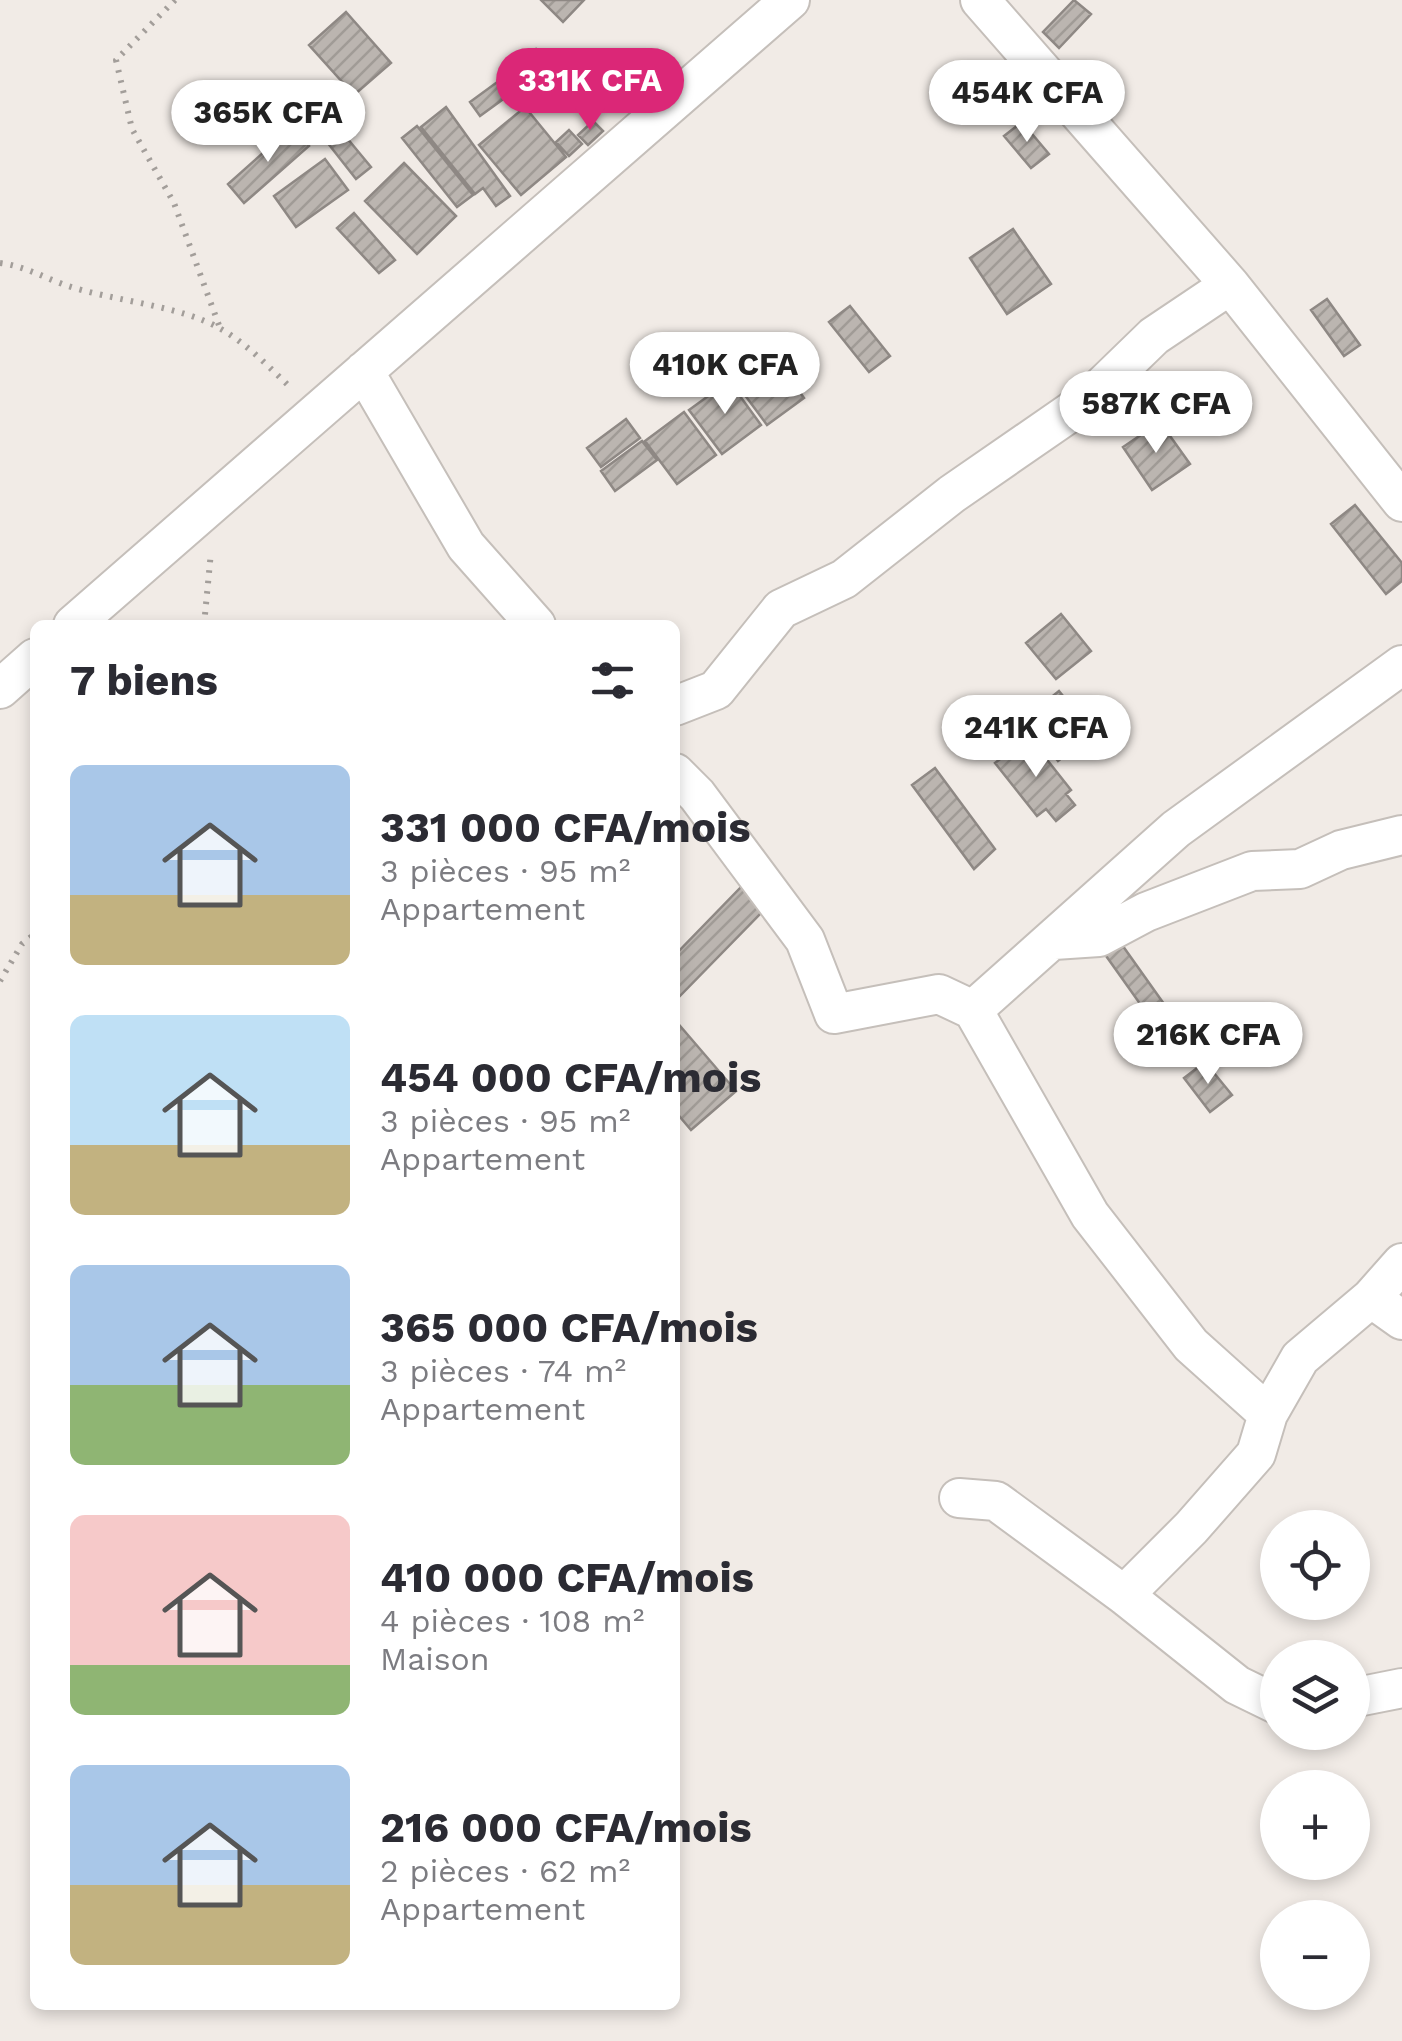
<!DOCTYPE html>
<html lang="fr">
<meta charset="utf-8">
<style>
:root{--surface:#fff;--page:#f2f2f3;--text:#2b2b33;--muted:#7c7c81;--accent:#db2777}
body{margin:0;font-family:"Work Sans",sans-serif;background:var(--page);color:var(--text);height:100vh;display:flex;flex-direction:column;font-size:38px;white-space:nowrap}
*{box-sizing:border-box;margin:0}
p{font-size:32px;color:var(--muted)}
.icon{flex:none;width:55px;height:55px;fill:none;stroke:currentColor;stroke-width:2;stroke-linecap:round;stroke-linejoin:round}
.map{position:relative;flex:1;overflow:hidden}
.sheet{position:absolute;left:30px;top:620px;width:650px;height:1390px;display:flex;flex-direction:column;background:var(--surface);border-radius:15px;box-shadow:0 5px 15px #0003}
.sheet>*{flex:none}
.fabs{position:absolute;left:1260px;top:1510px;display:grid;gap:20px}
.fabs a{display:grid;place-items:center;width:110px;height:110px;border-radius:50%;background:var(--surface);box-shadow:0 5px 15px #0003;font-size:50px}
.price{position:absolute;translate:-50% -85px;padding:0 22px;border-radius:35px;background:#fff;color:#222;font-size:32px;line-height:65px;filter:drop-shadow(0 2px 5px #0008)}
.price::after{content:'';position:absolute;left:50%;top:60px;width:30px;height:22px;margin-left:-15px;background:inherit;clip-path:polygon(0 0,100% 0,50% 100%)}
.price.on{background:var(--accent);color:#fff}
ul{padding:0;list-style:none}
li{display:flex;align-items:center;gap:30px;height:250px;padding:0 40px}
li span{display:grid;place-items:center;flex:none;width:280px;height:200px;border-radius:15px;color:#555}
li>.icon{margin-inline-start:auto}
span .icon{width:120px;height:120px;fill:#fffc;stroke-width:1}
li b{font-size:42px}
h2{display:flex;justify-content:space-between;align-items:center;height:120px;padding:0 40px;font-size:42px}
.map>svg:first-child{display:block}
.building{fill:url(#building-hatch);stroke:#8e8884;stroke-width:2.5}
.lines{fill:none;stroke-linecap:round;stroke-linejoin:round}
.minor-casing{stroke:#c5bfba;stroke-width:42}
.path{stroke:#a39e9a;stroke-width:6;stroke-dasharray:2.5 8;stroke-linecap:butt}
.minor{stroke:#fff;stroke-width:38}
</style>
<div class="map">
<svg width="1402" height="2041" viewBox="0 0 1402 2041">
<defs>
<pattern id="building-hatch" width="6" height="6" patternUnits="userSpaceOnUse" patternTransform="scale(2.5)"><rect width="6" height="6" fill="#bbb5b0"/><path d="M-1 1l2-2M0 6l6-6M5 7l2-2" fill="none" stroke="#a09b96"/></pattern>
</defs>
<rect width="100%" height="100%" fill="#f1ebe6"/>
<path class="building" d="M541 0H584L563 22Z
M1074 0 1091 14 1059 48 1043 32Z
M346 12 391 63 354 95 309 45Z
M536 49 573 96 559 108 522 60Z
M522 64 532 78 480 116 470 102Z
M446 107 510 196 496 206 483 188 475 194 421 127Z
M525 107 566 157 521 195 479 145Z
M593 121 603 131 588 145 578 135Z
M1022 122 1049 154 1031 168 1004 136Z
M337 126 371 167 356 179 323 137Z
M417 126 473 195 457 207 402 138Z
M292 127 309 146 244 203 228 184Z
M569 130 582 144 569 156 556 142Z
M325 159 348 190 296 227 274 196Z
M404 163 456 216 417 254 365 201Z
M354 213 395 260 379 273 337 228Z
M1013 229 1051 284 1007 314 970 258Z
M1327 299 1360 345 1344 356 1311 310Z
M850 306 890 356 869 372 829 322Z
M770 351 804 398 767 425 733 379Z
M729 381 761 425 722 454 689 410Z
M684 412 716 455 677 484 645 441Z
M626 419 640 438 601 467 587 448Z
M1160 422 1190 464 1152 490 1123 447Z
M642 441 657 460 615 491 601 471Z
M1355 505 1402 563V581L1386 594 1331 524Z
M1061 614 1091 651 1056 679 1026 643Z
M1059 691 1093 733 1058 761 1024 719Z
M1029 737 1071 790 1066 794 1075 805 1056 821 1046 809 1037 816 995 763Z
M935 768 995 849 974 869 912 785Z
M743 885 766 908 675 1001V955Z
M1120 942 1169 1011 1153 1022 1104 953Z
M675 1020 736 1091 691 1130 675 1111Z
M1205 1062 1232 1095 1210 1112 1184 1078Z"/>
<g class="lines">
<defs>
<path id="minor" d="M980 0 1230 285 1402 502
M364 371 466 546 536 625
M73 625 790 0
M0 689 35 658
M675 706 716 690 781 609 844 579 952 494 1088 400 1154 336 1230 285
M675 773 697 795 805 940 834 1014 939 994 973 1010 1090 1215 1191 1345 1268 1414
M1054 940 1099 937 1146 912 1252 871 1300 869 1341 850 1402 835
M973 1010 1176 829 1402 665
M1371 1298 1402 1263
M959 1498 996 1501 1124 1595 1237 1685 1278 1705
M1124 1595 1191 1528 1256 1454 1268 1414 1300 1358 1371 1298 1402 1320
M1352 1698 1402 1688"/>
</defs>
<use href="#minor" class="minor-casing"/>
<path class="path" d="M175 0 116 60 132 129 174 203 220 328
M0 263C24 266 43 277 65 285 112 301 180 305 221 329 247 344 269 367 291 388
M204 625 211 552
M0 981 22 944 35 934"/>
<use href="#minor" class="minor"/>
</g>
</svg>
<div class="fabs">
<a><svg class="icon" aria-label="locate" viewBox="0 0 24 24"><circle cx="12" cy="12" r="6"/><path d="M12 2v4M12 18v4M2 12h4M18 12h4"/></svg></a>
<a><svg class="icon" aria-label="layers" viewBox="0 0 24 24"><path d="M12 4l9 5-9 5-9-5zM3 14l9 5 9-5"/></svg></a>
<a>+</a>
<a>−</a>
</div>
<b class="price on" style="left:590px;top:133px">331K CFA</b>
<b class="price" style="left:1027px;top:145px">454K CFA</b>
<b class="price" style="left:268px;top:165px">365K CFA</b>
<b class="price" style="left:725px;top:417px">410K CFA</b>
<b class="price" style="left:1156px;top:456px">587K CFA</b>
<b class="price" style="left:1036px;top:780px">241K CFA</b>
<b class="price" style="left:1208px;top:1087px">216K CFA</b>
<section class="sheet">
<h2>7 biens<svg class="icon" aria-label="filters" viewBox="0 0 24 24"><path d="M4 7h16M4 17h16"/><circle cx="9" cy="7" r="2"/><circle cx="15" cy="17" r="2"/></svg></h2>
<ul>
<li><span style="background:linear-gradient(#a9c7e8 65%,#c2b280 0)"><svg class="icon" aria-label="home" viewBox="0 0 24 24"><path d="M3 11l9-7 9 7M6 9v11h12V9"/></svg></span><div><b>331 000 CFA/mois</b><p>3 pièces · 95 m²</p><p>Appartement</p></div></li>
<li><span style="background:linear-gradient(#bfe0f5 65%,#c2b280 0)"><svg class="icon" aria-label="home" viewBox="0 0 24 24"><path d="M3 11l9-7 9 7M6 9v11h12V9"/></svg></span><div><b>454 000 CFA/mois</b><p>3 pièces · 95 m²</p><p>Appartement</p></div></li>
<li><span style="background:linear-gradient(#a9c7e8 60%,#8fb573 0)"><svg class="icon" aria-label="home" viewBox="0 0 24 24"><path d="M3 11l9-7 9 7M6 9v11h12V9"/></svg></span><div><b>365 000 CFA/mois</b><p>3 pièces · 74 m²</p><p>Appartement</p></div></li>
<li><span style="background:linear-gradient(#f6c9c9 75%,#8fb573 0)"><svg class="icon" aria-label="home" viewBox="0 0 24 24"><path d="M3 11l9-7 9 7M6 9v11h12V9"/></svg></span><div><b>410 000 CFA/mois</b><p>4 pièces · 108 m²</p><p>Maison</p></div></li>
<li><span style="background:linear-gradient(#a9c7e8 60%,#c2b280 0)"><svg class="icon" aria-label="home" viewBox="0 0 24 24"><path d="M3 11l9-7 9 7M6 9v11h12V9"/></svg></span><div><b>216 000 CFA/mois</b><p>2 pièces · 62 m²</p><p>Appartement</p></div></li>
</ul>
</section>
</div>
